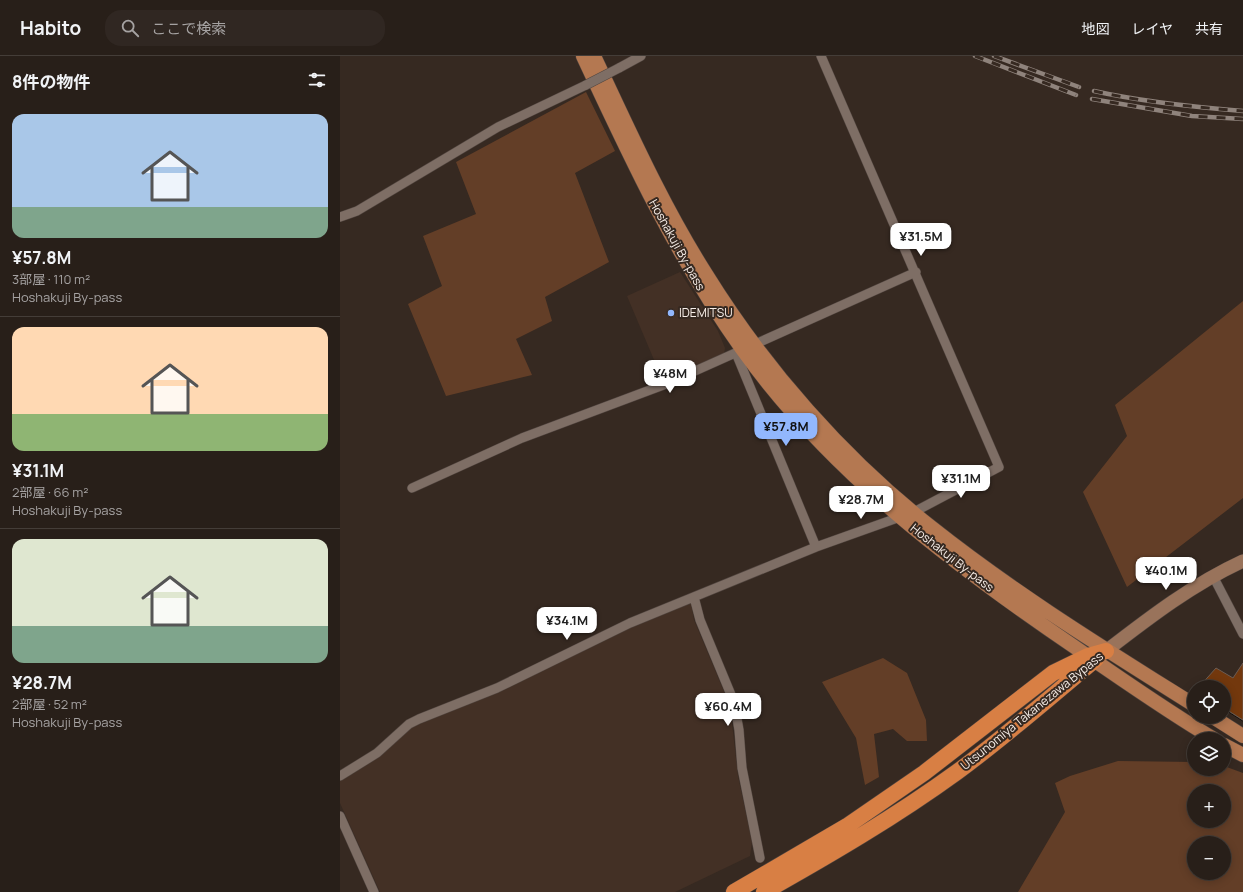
<!DOCTYPE html>
<html lang="ja">
<meta charset="utf-8">
<style>
:root{--surface:#281f19;--page:#302722;--text:#f1f3f6;--muted:#a5a2a2;--line:#443d38;--accent:#92b7fd}
body{margin:0;font-family:Manrope,"Noto Sans JP",sans-serif;background:var(--page);color:var(--text);height:100vh;display:flex;flex-direction:column;font-size:15px;white-space:nowrap}
*{box-sizing:border-box;margin:0}
p{font-size:13px;color:var(--muted)}
.icon{flex:none;width:22px;height:22px;fill:none;stroke:currentColor;stroke-width:2;stroke-linecap:round;stroke-linejoin:round}
.map{position:relative;flex:1;overflow:hidden}
.sheet{display:flex;flex-direction:column;background:var(--surface);width:340px}
.sheet>*{flex:none}
.controls{position:absolute;left:847px;top:624px;display:grid;gap:8px}
.controls a{display:grid;place-items:center;width:44px;height:44px;border-radius:50%;background:var(--surface);box-shadow:0 2px 10px #0003,0 0 0 1px var(--line);font-size:20px}
.price{position:absolute;translate:-50% -34px;padding:0 9px;border-radius:8px;background:#fff;color:#222;font-size:13px;line-height:26px;filter:drop-shadow(0 1px 2px #0008)}
.price::after{content:'';position:absolute;left:50%;top:24px;width:12px;height:9px;margin-left:-6px;background:inherit;clip-path:polygon(0 0,100% 0,50% 100%)}
.price.current{background:var(--accent);color:#111}
ul{padding:0;list-style:none}
li{display:grid;align-content:center;gap:8px;height:212px;padding:0 12px}
li+li{border-top:1px solid var(--line)}
li span{display:grid;place-items:center;height:124px;border-radius:12px;color:#555}
li>.icon{margin-inline-start:auto}
span .icon{width:72px;height:72px;fill:#fffc;stroke-width:1}
li b{font-size:17px}
h2{display:flex;justify-content:space-between;align-items:center;height:48px;padding:0 12px;font-size:17px}
header{display:flex;align-items:center;gap:24px;box-sizing:border-box;height:56px;padding:0 20px;background:var(--surface);border-bottom:1px solid var(--line)}
header strong{font-size:19px}
nav{display:flex;gap:22px;margin-inline-start:auto;font-size:14px}
.search{width:280px;height:36px;background:var(--page);display:flex;align-items:center;gap:10px;box-sizing:border-box;padding:0 14px;border-radius:16px;color:var(--muted);font-size:15px}
main{display:flex;flex:1;min-height:0}
.map>svg:first-child{display:block}
.built{fill:#433025}
.green{fill:#633e27;fill-rule:evenodd}
.building{fill:#733808;stroke:#6c5d54;filter:url(#shadow)}
.lines{fill:none;stroke-linecap:round;stroke-linejoin:round}
.street-casing{stroke:#524640;stroke-width:10}
.secondary-casing{stroke:#524640;stroke-width:14}
.primary-casing{stroke:#524640;stroke-width:15}
.highway-casing{stroke:#524640;stroke-width:17}
.street{stroke:#7e6e65;stroke-width:9}
.secondary{stroke:#99735b;stroke-width:13}
.primary{stroke:#b47851;stroke-width:14}
.highway{stroke:#d87f44;stroke-width:16}
.rail-casing{stroke:#8f837c;stroke-width:4.5}
.rail{stroke:#362921;stroke-width:3;stroke-dasharray:9;stroke-linecap:butt}
.street-bridge-casing{stroke:#524640;stroke-width:10;stroke-linecap:butt}
.street-bridge{stroke:#7e6e65;stroke-width:9}
.poi-dot{fill:#92b7fd;stroke:#362921;stroke-width:1.5}
.labels{text-anchor:middle;stroke-width:4;stroke-linejoin:round;paint-order:stroke}
.street-label{font-size:12px;fill:#f8efe9;stroke:#362921}
.poi-label{font-size:12px;fill:#f8efe9;stroke:#362921;text-anchor:start}
</style>
<header>
<strong>Habito</strong>
<div class="search"><svg class="icon" aria-label="search" viewBox="0 0 24 24"><circle cx="10" cy="10" r="6"/><path d="M15 15l6 6"/></svg>ここで検索</div>
<nav><a>地図</a><a>レイヤ</a><a>共有</a></nav>
</header>
<main>
<section class="sheet">
<h2>8件の物件<svg class="icon" aria-label="filters" viewBox="0 0 24 24"><path d="M4 7h16M4 17h16"/><circle cx="9" cy="7" r="2"/><circle cx="15" cy="17" r="2"/></svg></h2>
<ul>
<li><span style="background:linear-gradient(#a9c7e8 75%,#7fa58c 0)"><svg class="icon" aria-label="home" viewBox="0 0 24 24"><path d="M3 11l9-7 9 7M6 9v11h12V9"/></svg></span><div><b>¥57.8M</b><p>3部屋 · 110 m²</p><p>Hoshakuji By-pass</p></div></li>
<li><span style="background:linear-gradient(#ffd9b3 70%,#8fb573 0)"><svg class="icon" aria-label="home" viewBox="0 0 24 24"><path d="M3 11l9-7 9 7M6 9v11h12V9"/></svg></span><div><b>¥31.1M</b><p>2部屋 · 66 m²</p><p>Hoshakuji By-pass</p></div></li>
<li><span style="background:linear-gradient(#dfe7d0 70%,#7fa58c 0)"><svg class="icon" aria-label="home" viewBox="0 0 24 24"><path d="M3 11l9-7 9 7M6 9v11h12V9"/></svg></span><div><b>¥28.7M</b><p>2部屋 · 52 m²</p><p>Hoshakuji By-pass</p></div></li>
</ul>
</section>
<div class="map">
<svg width="903" height="836" viewBox="0 0 903 836">
<defs>
<filter id="shadow"><feDropShadow dx="3" dy="3" stdDeviation="0" flood-color="#0009"/></filter>
</defs>
<rect width="100%" height="100%" fill="#362921"/>
<path class="built" d="M340 216 378 275 385 292 384 298 323 325 287 240Z
M351 547 354 564 390 650 398 720 412 786 410 800 335 836H40L0 747V725L41 700 70 670 287 572Z"/>
<path class="green" d="M246 36 275 95 235 117 269 206 205 241 212 265 176 283 192 319 106 340 68 248 102 230 83 180 136 158 116 106Z
M903 245V442L787 531 743 436 787 380 775 349Z
M543 602 567 617 586 664 587 685H567L553 673 534 678 539 721 525 729 516 682 482 626Z
M778 705 854 706V713H884V710L903 717V836H678L725 756 715 727 730 720ZM854 735H884V765H854ZM854 787H884V817H854Z"/>
<path class="building" d="M903 607V664L884 652V631H859L876 612 893 622Z"/>
<g class="lines">
<defs>
<path id="street" d="M279 12 301 0
M0 161 17 155 158 71 246 29
M396 297 476 491
M72 432 182 382 326 328 576 216
M873 520 903 578
M354 541 360 564 394 646 399 674 402 712 420 802
M0 720 37 697 69 668 79 663 157 632 290 567 476 491 574 456 659 411 481 0
M0 760 34 836"/>
<path id="secondary" d="M766 595C810 561 853 528 903 505"/>
<path id="primary" d="M243 0C291 103 336 200 402 293 490 416 615 510 739 594 783 624 828 656 874 683
M254 0C289 74 322 149 366 218 425 313 503 402 591 471 674 537 765 593 854 649
M873 661 903 680
M884 689 903 699"/>
<path id="highway" d="M394 836 507 770 584 717 713 617 748 600 766 595
M424 836C490 799 555 761 617 716 665 681 710 641 756 603"/>
</defs>
<use href="#street" class="street-casing"/>
<use href="#secondary" class="secondary-casing"/>
<use href="#primary" class="primary-casing"/>
<use href="#highway" class="highway-casing"/>
<use href="#street" class="street"/>
<use href="#secondary" class="secondary"/>
<use href="#primary" class="primary"/>
<use href="#highway" class="highway"/>
<defs>
<path id="rail" d="M635 0 736 39
M654 0 739 31
M754 35C803 46 853 51 903 55
M752 43 852 60 903 63"/>
</defs>
<use href="#rail" class="rail-casing"/>
<use href="#rail" class="rail"/>
<defs>
<path id="street-bridge" d="M246 29 279 12"/>
</defs>
<use href="#street-bridge" class="street-bridge-casing"/>
<use href="#street-bridge" class="street-bridge"/>
</g>
<circle class="poi-dot" cx="331" cy="257" r="4"/>
<g class="labels">
<g class="street-label">
<text transform="translate(337 189) rotate(61)" y="4">Hoshakuji By-pass</text>
<text transform="translate(612 502) rotate(38)" y="4">Hoshakuji By-pass</text>
<text transform="translate(692 655) rotate(-39)" y="4">Utsunomiya Takanezawa Bypass</text>
</g>
<g class="poi-label">
<text x="339" y="261">IDEMITSU</text>
</g>
</g>
</svg>
<div class="controls">
<a><svg class="icon" aria-label="locate" viewBox="0 0 24 24"><circle cx="12" cy="12" r="6"/><path d="M12 2v4M12 18v4M2 12h4M18 12h4"/></svg></a>
<a><svg class="icon" aria-label="layers" viewBox="0 0 24 24"><path d="M12 4l9 5-9 5-9-5zM3 14l9 5 9-5"/></svg></a>
<a>+</a>
<a>−</a>
</div>
<b class="price" style="left:581px;top:201px">¥31.5M</b>
<b class="price" style="left:330px;top:338px">¥48M</b>
<b class="price current" style="left:446px;top:391px">¥57.8M</b>
<b class="price" style="left:621px;top:443px">¥31.1M</b>
<b class="price" style="left:521px;top:464px">¥28.7M</b>
<b class="price" style="left:826px;top:535px">¥40.1M</b>
<b class="price" style="left:227px;top:585px">¥34.1M</b>
<b class="price" style="left:388px;top:671px">¥60.4M</b>
</div>
</main>
